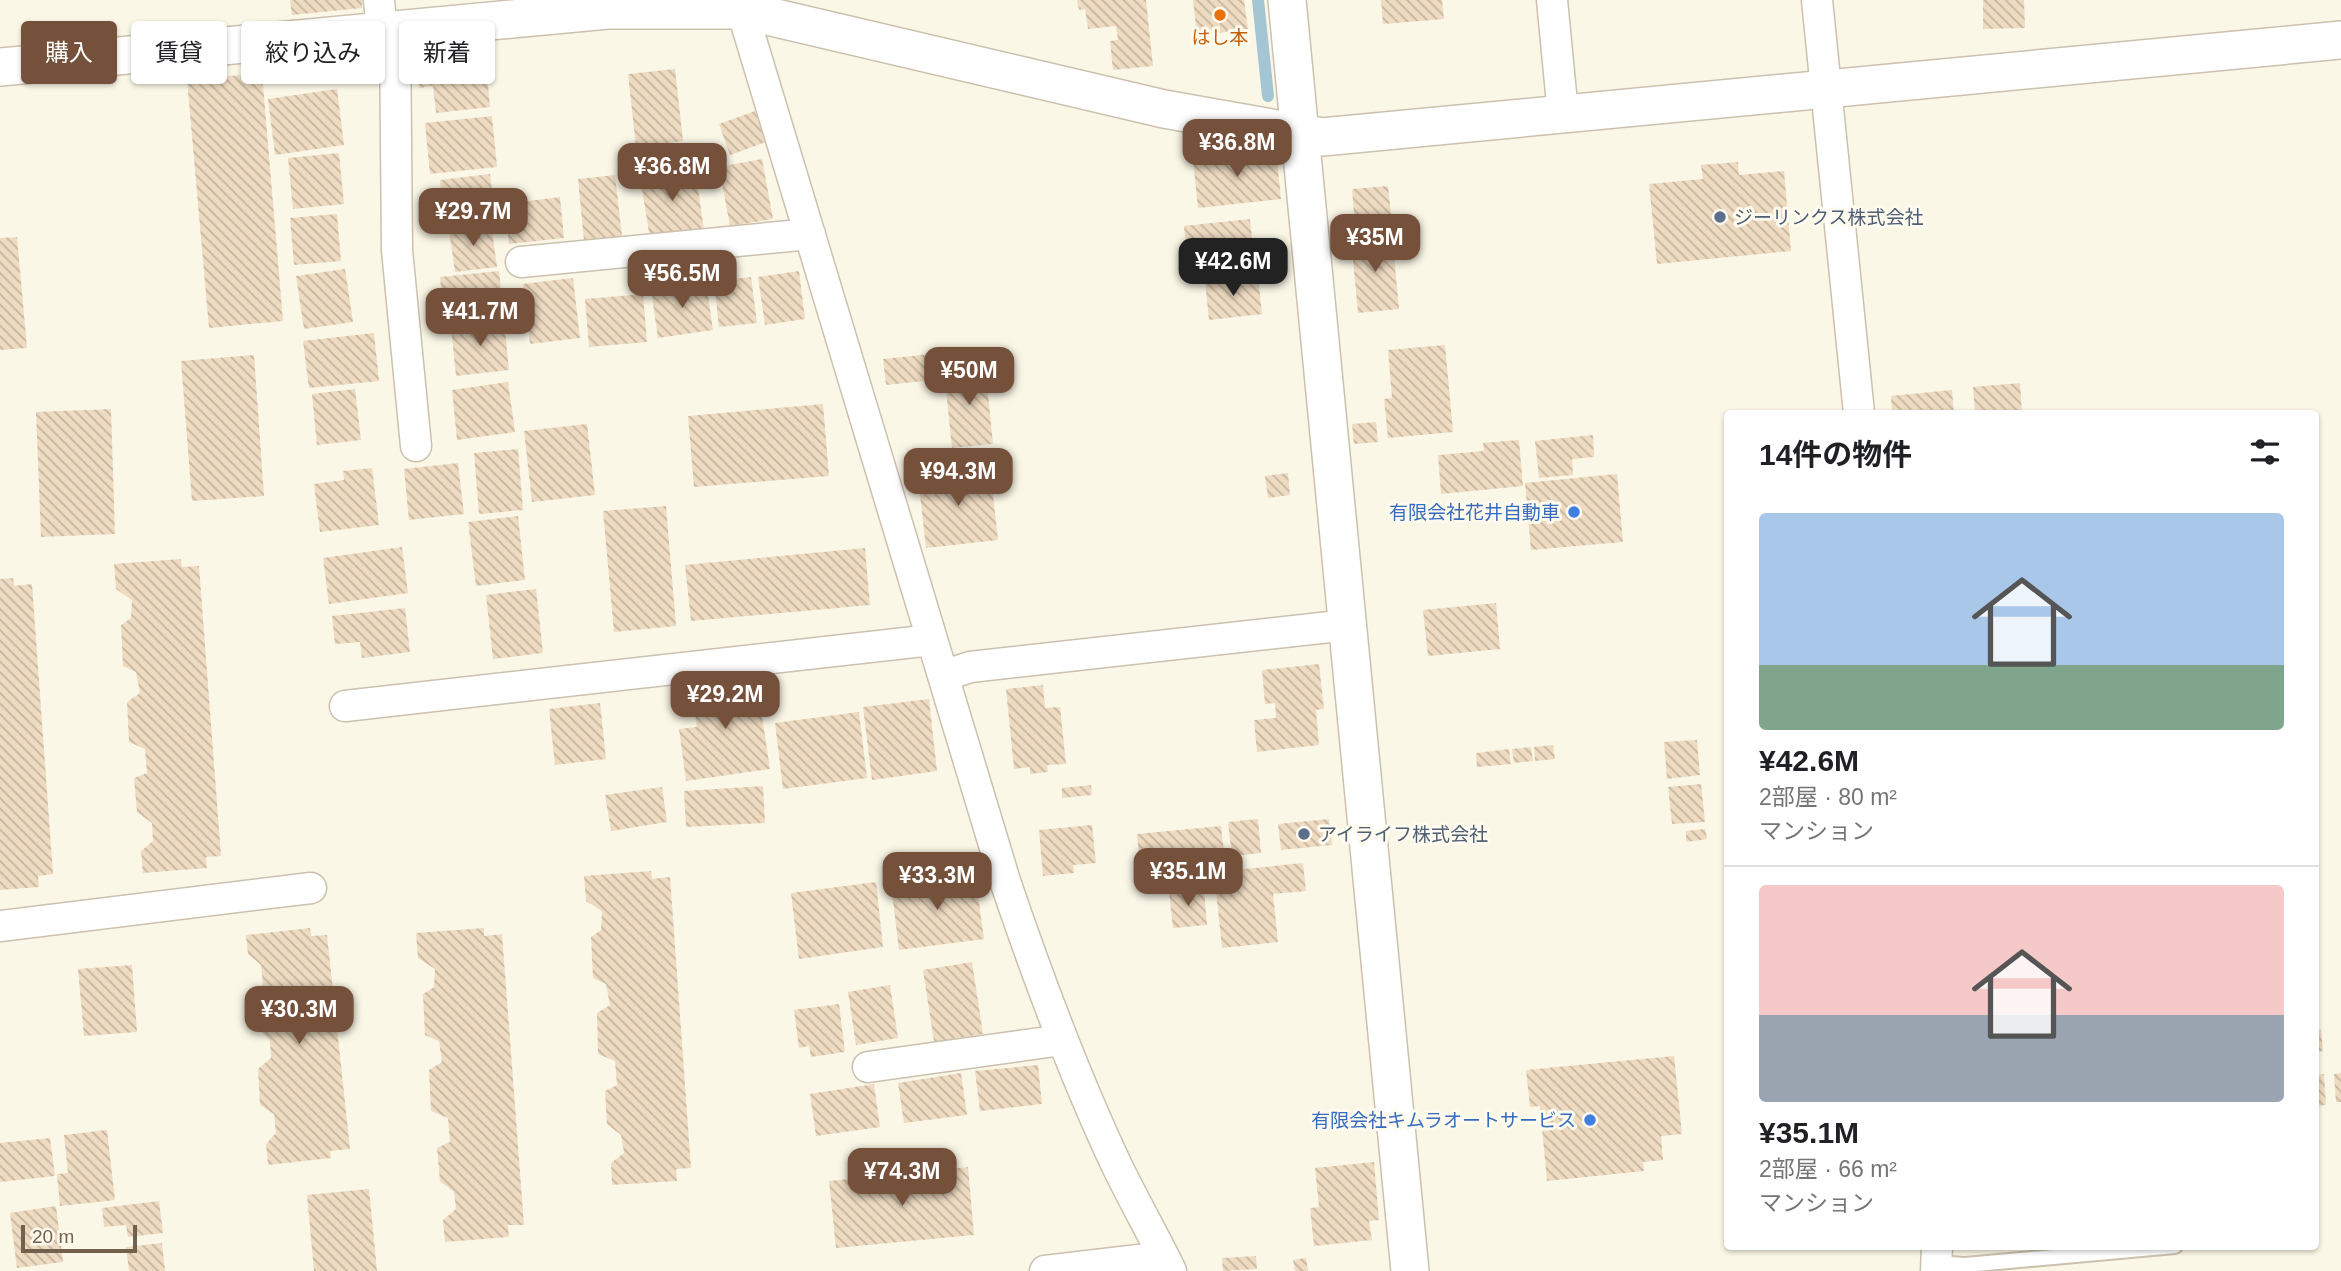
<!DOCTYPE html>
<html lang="ja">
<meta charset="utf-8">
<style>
:root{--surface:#fff;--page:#f6f6f6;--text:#202124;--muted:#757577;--line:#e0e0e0;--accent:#75503a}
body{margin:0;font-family:Arial,"Noto Sans JP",sans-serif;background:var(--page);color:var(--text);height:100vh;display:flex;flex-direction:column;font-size:26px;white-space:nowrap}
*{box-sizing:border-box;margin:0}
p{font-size:23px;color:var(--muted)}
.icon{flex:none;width:38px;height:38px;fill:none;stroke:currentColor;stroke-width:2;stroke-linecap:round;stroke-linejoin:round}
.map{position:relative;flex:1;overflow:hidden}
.drawer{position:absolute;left:1724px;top:410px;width:595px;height:840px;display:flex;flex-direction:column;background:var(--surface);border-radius:7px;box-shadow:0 2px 5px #0004}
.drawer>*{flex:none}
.top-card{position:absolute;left:21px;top:21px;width:665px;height:63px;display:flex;gap:14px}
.scale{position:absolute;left:21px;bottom:18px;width:116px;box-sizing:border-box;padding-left:7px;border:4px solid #73614d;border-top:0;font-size:19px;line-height:24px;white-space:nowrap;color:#73614d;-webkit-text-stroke:5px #fefaee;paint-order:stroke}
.price{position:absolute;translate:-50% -60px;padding:0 16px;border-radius:14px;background:var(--accent);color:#fff;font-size:23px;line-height:46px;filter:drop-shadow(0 2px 4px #0008)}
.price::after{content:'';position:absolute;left:50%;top:42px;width:21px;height:16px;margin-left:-10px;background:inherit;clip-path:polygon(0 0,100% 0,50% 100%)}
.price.selected{background:#222;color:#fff}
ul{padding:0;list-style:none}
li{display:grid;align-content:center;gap:14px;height:371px;padding:0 35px}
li+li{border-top:2px solid var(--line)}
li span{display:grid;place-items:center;height:217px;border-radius:7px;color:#555}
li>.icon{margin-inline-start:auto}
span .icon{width:126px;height:126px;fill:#fffc;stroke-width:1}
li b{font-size:30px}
h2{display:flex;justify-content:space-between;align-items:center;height:84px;padding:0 35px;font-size:30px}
.tag{padding:0 24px;border-radius:7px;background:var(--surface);box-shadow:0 2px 5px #0004;font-size:24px;line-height:63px}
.tag.selected{background:var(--accent);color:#fff}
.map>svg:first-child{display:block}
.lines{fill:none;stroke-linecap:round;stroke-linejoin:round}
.stream{stroke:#a4c5d4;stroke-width:12}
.building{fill:url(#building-back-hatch)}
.service-casing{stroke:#ccc0ae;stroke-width:18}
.minor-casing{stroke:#ccc0ae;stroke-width:33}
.tertiary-casing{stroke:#ccc0ae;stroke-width:40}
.service{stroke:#fff;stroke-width:14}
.minor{stroke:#fff;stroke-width:30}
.tertiary{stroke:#fff;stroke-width:37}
.food-dot{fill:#e8710a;stroke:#fefaee;stroke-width:2.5}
.service-dot{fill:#5c6f8a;stroke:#fefaee;stroke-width:2.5}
.shop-dot{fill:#3f7fe0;stroke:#fefaee;stroke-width:2.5}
.labels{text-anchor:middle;stroke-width:6;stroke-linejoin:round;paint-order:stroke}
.food-label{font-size:19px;fill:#c56008;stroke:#fefaee}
.service-label{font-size:19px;fill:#4e5e75;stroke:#fefaee;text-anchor:start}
.shop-label{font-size:19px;fill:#366cbe;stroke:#fefaee;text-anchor:end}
</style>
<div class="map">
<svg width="2341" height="1271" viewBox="0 0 2341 1271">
<defs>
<pattern id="building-back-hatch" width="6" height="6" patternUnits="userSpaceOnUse" patternTransform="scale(1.75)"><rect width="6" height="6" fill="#eedbc1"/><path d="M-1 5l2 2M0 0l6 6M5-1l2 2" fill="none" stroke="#c5b59f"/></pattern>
</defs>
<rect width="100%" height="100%" fill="#fbf7e7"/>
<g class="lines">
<path class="stream" d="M1258 0 1268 96"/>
</g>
<path class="building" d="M290 0H362V8L292 15Z
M1077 0H1146L1153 66 1113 70 1110 41 1118 40 1116 26 1088 29 1085 9 1079 10Z
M1193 0H1244L1248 29 1197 36Z
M1381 0H1442L1444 19 1383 24Z
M1983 0H2024L2025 28 1983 29Z
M484 41 490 107 436 113 433 86 419 88 415 48Z
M675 69 683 141 636 147 628 74Z
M262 73 283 321 209 328 187 80Z
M337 89 344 145 275 155 268 99Z
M755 111 766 142 730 155 719 124Z
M492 116 497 167 430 174 425 123Z
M1276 151 1281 199 1198 208 1193 160Z
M339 153 344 204 293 209 288 158Z
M762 159 773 219 730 226 719 167Z
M1738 162 1739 175 1784 171 1791 251 1657 264 1649 184 1703 179 1701 165Z
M695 168 704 230 650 239 640 176Z
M490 174 495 216 444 223 440 180Z
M615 175 622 236 584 241 578 179Z
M1388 186 1393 233 1356 237 1352 189Z
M560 197 564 238 509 244 505 204Z
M337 214 341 261 294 265 290 218Z
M1250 219 1254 258 1188 265 1184 226Z
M491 224 497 267 455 272 449 230Z
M1392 235 1399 309 1358 313 1351 239Z
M17 237 27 348 0 350V238Z
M345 269 353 322 304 329 296 276Z
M499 271 504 316 444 322 440 277Z
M799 271 805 319 765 325 758 277Z
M1258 276 1262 314 1209 320 1205 281Z
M751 277 757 323 719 327 714 281Z
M573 278 580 338 530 344 523 284Z
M706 282 713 330 658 338 651 290Z
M643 294 647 342 589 347 585 299Z
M504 321 509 370 456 376 451 327Z
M374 333 379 381 309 388 303 341Z
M1445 345 1453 432 1388 438 1384 399 1392 398 1388 350Z
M950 352 952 378 886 385 883 359Z
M254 355 264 496 192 501 181 361Z
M985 364 993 444 952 448 945 380 959 378H953L952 368Z
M508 382 515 432 457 440 452 390Z
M2020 383 2022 413H1975L1973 387Z
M355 389 361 440 317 445 312 394Z
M1952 390 1954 413H1892L1891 396Z
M823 404 829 476 694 487 688 416Z
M111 409 115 534 41 537 36 412Z
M1376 422 1378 442 1354 444 1352 424Z
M587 424 595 495 532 502 524 431Z
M1593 435 1594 457 1572 459 1573 475 1539 478 1535 441Z
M1519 440 1523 486 1441 494 1438 455 1484 451 1483 443Z
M518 449 523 510 479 514 474 453Z
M458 463 464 514 409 520 404 469Z
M990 467 998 540 926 548 918 476Z
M372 468 379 525 320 532 314 484 344 480 343 471Z
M1288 473 1290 495 1268 498 1265 476Z
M1617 474 1623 542 1531 550 1525 483Z
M666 506 676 626 614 632 603 511Z
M518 516 525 580 476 586 468 522Z
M402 547 408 593 329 604 323 558Z
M865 548 870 605 691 621 685 565Z
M181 559 182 567 199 566 221 856 206 857 207 868 143 873 141 851 153 841 152 823 137 812 134 778 147 773 145 749 129 742 127 702 140 693 136 672 123 666 121 625 131 618 132 600 116 589 114 564Z
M13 578 14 586 32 584 53 874 38 876 39 887 0 890V579Z
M536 589 543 653 493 659 486 595Z
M1496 603 1500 649 1428 656 1423 610Z
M405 608 410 652 362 658 360 642 335 644 332 616Z
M1319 664 1324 709 1316 710 1319 745 1257 752 1254 720 1276 718 1275 703 1265 704 1262 670Z
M756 677 770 769 686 781 679 729 697 727 691 687Z
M1043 685 1045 708 1060 707 1066 764 1047 765 1048 772 1030 774V767L1014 769 1006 689Z
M929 699 937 771 872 780 863 707Z
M600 703 606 759 555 765 549 709Z
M859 712 867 778 783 789 775 723Z
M1697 740 1700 775 1667 779 1664 742Z
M1553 745 1555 759 1535 761 1534 747Z
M1531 747 1533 761 1514 763 1512 749Z
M1509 749 1511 764 1477 767 1476 753Z
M1701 784 1705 822 1672 824 1668 787Z
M1091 785 1092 795 1062 798V788Z
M763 786 765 823 686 827 684 791Z
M662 787 667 822 611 831 605 795Z
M1258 819 1261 853 1232 856 1228 822Z
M1329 819 1332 845 1281 850 1278 824Z
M1092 825 1096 863 1073 865 1074 873 1043 876 1039 830Z
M1221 826 1225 860 1140 868 1137 834Z
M1705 829 1707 839 1686 842V831Z
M1303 863 1306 891 1273 894 1278 942 1222 948 1214 872Z
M651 871 652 879 670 877 691 1168 676 1169 677 1181 612 1185 611 1163 624 1153 621 1135 607 1124 605 1091 617 1085 615 1061 598 1054 597 1013 610 1005 606 984 593 978 591 937 601 930 602 911 586 901 584 876Z
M975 874 984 939 899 950 891 884Z
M876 882 883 947 799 959 791 893Z
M1204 889 1207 925 1173 928 1169 892Z
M310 928 311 936 327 935 350 1149 330 1151 331 1158 268 1165 266 1144 276 1133 274 1114 260 1105 258 1069 271 1058 270 1041 253 1023 251 995 263 985 261 965 248 954 246 935Z
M484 928V936L502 934 524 1225H508L509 1237 445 1242 443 1220 456 1209 454 1192 440 1181 437 1148 450 1142 448 1118 431 1111 429 1070 442 1062 439 1041 425 1035 423 994 434 987 435 969 418 958 416 933Z
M972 962 983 1034 934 1042 923 970Z
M132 965 137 1032 84 1036 78 969Z
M890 985 898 1038 856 1045 848 992Z
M839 1004 845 1052 811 1057 809 1046 799 1048 794 1010Z
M2315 1030H2321L2323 1051 2315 1052Z
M1674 1056 1682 1134 1661 1136 1663 1160 1643 1162 1644 1171 1547 1181 1540 1106 1530 1107 1526 1070Z
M1038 1065 1042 1104 980 1111 975 1071Z
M961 1073 967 1115 904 1123 898 1083Z
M2341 1073V1102H2336L2334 1074Z
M2324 1074 2326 1105 2315 1106V1075Z
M874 1084 880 1127 816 1136 810 1094Z
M107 1130 115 1200 60 1206 57 1174 68 1173 64 1135Z
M50 1138 55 1176 0 1182V1143Z
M1374 1162 1379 1220 1369 1221 1372 1240 1314 1246 1310 1208 1319 1207 1315 1168Z
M968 1167 974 1235 836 1248 829 1181Z
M369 1189 377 1271H314L307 1195Z
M159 1201 163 1233 128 1237 126 1225 104 1227 102 1208Z
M56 1206 63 1262 17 1268 10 1213Z
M162 1243 165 1271H129L126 1247Z
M1256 1256 1257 1269 1223 1271 1222 1258Z
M1306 1258 1308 1271H1295L1293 1260Z"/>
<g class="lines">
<defs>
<path id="service" d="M1936 1263 1965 1265 2175 1246"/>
<path id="minor" d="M379 0 382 32
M739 0 1005 881C1038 978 1073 1073 1117 1166 1134 1201 1154 1236 1171 1271
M1552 0 1563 114
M1817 0 1859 413
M395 31 397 250 416 446
M521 262 810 234
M943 676 970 667 1348 625
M345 706 932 640
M0 926 311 888
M868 1067 1062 1040
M1045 1271 1164 1257
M1936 1271 1937 1246"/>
<path id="tertiary" d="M1287 0 1410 1271
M0 67 608 10H742L1164 109 1322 137 2341 40"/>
</defs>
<use href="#service" class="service-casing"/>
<use href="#minor" class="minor-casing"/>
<use href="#tertiary" class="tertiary-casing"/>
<use href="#service" class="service"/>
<use href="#minor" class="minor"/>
<use href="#tertiary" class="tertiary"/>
</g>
<circle class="food-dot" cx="1220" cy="15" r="7"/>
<g class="service-dot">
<circle cx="1720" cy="217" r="7"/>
<circle cx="1304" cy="834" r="7"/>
</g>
<g class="shop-dot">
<circle cx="1574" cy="512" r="7"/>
<circle cx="1590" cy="1120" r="7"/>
</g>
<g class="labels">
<g class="food-label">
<text x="1220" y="44">はし本</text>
</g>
<g class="service-label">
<text x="1734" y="224">ジーリンクス株式会社</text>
<text x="1318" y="841">アイライフ株式会社</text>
</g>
<g class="shop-label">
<text x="1560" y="519">有限会社花井自動車</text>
<text x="1576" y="1127">有限会社キムラオートサービス</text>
</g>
</g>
</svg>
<div class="scale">20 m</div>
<b class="price" style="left:1237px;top:179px">¥36.8M</b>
<b class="price" style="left:672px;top:203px">¥36.8M</b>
<b class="price" style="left:473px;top:248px">¥29.7M</b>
<b class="price" style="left:1375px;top:274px">¥35M</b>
<b class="price selected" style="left:1233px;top:298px">¥42.6M</b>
<b class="price" style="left:682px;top:310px">¥56.5M</b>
<b class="price" style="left:480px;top:348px">¥41.7M</b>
<b class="price" style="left:969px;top:407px">¥50M</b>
<b class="price" style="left:958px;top:508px">¥94.3M</b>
<b class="price" style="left:725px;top:731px">¥29.2M</b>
<b class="price" style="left:1188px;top:908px">¥35.1M</b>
<b class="price" style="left:937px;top:912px">¥33.3M</b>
<b class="price" style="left:299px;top:1046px">¥30.3M</b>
<b class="price" style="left:902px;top:1208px">¥74.3M</b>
<div class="top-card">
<a class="tag selected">購入</a>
<a class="tag">賃貸</a>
<a class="tag">絞り込み</a>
<a class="tag">新着</a>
</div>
<section class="drawer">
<h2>14件の物件<svg class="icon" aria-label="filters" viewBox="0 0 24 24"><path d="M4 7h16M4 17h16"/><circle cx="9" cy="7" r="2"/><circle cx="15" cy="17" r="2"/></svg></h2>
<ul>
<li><span style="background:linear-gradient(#a9c7e8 70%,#7fa58c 0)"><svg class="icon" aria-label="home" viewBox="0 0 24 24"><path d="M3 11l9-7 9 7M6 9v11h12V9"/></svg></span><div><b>¥42.6M</b><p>2部屋 · 80 m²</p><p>マンション</p></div></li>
<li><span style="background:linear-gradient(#f6c9c9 60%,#9aa5b1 0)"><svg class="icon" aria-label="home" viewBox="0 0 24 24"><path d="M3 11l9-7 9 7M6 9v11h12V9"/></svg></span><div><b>¥35.1M</b><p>2部屋 · 66 m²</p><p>マンション</p></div></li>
</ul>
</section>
</div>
